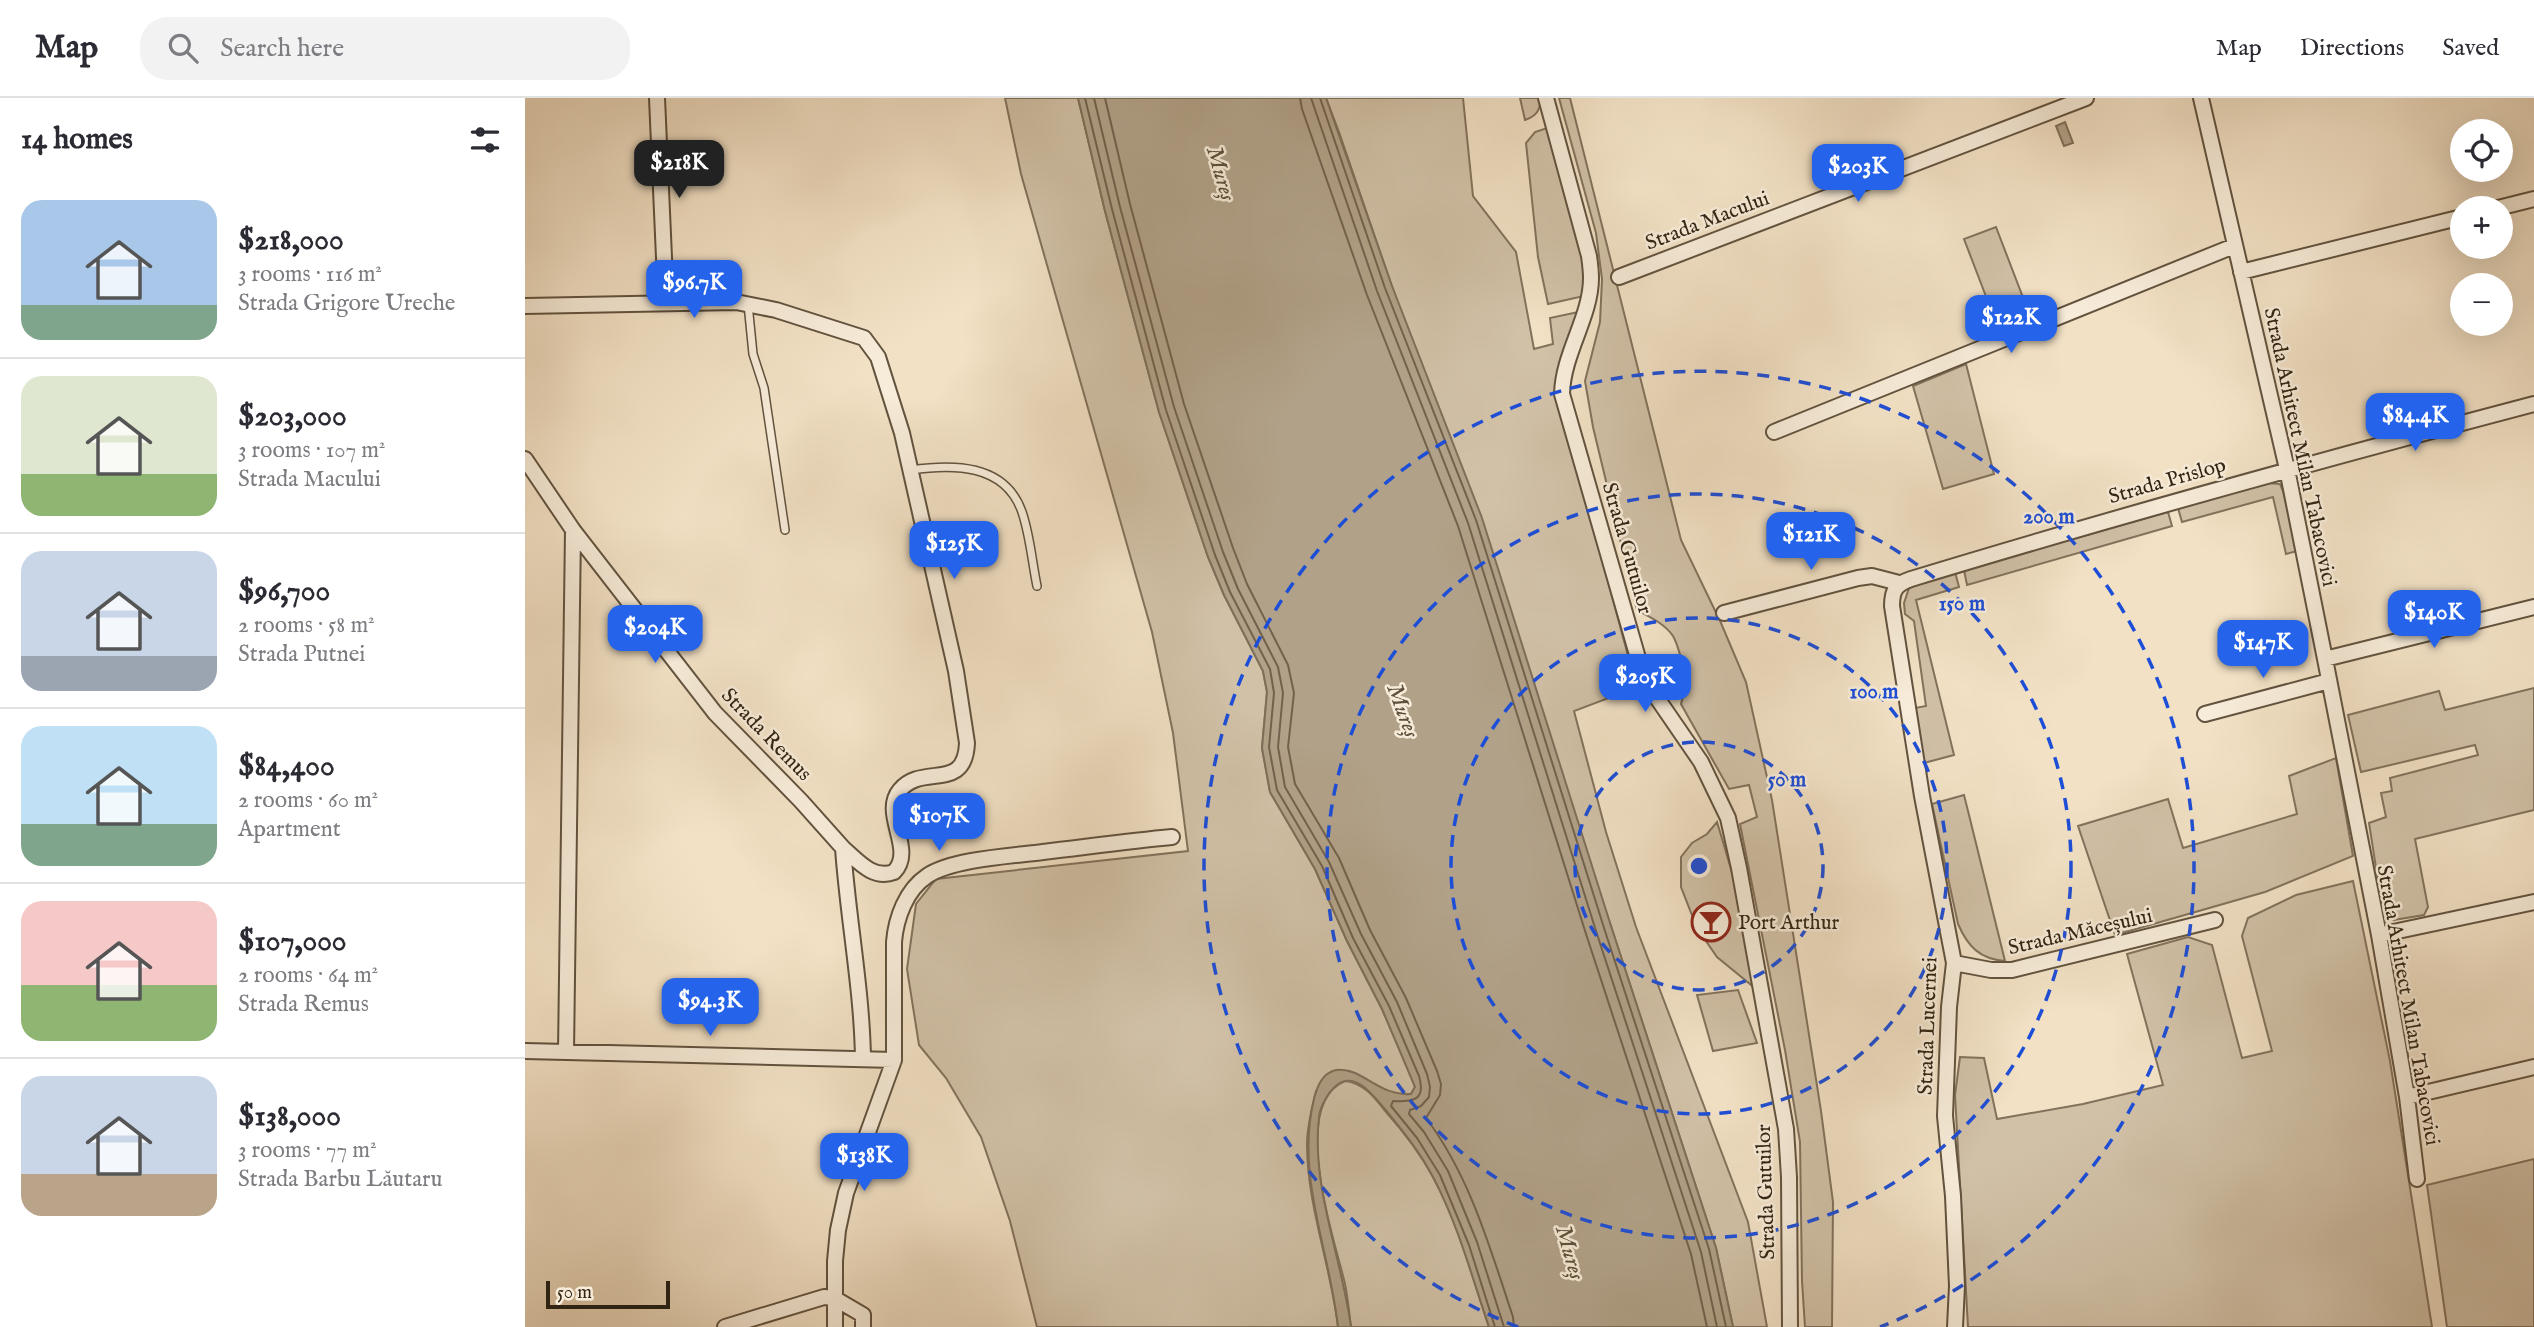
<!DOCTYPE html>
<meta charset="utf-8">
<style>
:root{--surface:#fff;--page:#f2f2f3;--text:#2b2b33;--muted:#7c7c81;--line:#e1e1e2;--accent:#2563eb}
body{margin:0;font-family:"IM FELL English",serif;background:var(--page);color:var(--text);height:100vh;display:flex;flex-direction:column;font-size:26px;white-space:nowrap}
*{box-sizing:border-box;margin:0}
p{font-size:23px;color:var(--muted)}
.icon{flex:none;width:38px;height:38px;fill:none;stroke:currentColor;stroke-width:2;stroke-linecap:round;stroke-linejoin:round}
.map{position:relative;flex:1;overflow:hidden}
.side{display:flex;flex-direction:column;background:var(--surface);width:525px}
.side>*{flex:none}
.buttons{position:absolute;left:1925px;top:21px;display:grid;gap:14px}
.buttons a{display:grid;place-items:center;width:63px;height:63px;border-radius:50%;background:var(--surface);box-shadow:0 7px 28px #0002;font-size:35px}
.scale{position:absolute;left:21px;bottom:18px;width:124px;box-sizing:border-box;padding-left:7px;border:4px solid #322412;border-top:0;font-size:19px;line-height:24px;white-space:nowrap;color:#322412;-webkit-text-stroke:5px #f7ecd9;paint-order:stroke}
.price{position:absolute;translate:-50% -60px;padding:0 16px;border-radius:14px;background:var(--accent);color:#fff;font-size:23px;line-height:46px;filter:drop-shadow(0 2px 4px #0008)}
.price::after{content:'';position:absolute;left:50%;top:42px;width:21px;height:16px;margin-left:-10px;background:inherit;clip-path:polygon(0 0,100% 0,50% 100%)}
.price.selected{background:#222;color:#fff}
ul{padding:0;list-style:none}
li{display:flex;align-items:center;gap:21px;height:175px;padding:0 21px}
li+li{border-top:2px solid var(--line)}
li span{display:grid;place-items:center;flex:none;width:196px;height:140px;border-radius:21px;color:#555}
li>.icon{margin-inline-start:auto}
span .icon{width:84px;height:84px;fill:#fffc;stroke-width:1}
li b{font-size:30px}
h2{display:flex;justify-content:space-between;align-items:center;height:84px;padding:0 21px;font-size:30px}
header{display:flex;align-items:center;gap:42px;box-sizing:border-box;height:98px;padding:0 35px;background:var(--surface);border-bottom:2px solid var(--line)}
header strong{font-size:33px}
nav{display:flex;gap:38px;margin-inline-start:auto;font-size:24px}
.search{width:490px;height:63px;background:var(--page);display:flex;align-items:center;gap:18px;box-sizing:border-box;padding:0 24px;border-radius:28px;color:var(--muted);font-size:26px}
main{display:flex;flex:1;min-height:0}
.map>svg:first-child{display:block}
.green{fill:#d1c1a7;stroke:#82725c;stroke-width:2}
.water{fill:#b1a188;stroke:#7e6f59;stroke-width:2}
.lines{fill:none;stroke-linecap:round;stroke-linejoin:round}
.shore{stroke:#72624d;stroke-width:2}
.lane-casing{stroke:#62533f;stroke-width:10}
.street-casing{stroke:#62533f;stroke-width:18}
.lane{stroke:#f7ecd9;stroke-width:7}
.street{stroke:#f7ecd9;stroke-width:14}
.ring{fill:none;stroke:#1d4ed8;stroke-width:3.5;stroke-dasharray:12 9}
.labels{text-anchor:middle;stroke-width:5;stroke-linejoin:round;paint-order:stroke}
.street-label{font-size:21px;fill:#322412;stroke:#f7ecd9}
.poi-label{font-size:21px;fill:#322412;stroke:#f7ecd9;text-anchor:start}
.water-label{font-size:23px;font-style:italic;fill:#5e503b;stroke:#f7ecd9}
.centre{fill:#1d4ed8;stroke:#f7ecd9;stroke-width:3.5}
.ring-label{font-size:21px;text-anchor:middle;font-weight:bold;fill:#1d4ed8;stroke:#f7ecd9;stroke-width:5;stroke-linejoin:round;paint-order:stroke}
</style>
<header>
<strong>Map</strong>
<div class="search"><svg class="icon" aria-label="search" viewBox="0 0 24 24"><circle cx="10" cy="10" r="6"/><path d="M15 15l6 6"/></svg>Search here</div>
<nav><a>Map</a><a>Directions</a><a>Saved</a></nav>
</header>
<main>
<section class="side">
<h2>14 homes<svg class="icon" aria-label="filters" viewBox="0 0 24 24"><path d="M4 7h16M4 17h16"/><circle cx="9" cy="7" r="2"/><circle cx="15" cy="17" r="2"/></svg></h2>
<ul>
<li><span style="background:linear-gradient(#a9c7e8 75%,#7fa58c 0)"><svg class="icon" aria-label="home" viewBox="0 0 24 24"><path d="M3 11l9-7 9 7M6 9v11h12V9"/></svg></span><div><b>$218,000</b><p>3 rooms · 116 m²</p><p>Strada Grigore Ureche</p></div></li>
<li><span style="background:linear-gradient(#dfe7d0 70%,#8fb573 0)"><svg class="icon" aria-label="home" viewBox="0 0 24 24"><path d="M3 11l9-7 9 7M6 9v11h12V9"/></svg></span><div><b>$203,000</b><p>3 rooms · 107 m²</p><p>Strada Macului</p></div></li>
<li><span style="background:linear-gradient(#c9d6e8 75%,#9aa5b1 0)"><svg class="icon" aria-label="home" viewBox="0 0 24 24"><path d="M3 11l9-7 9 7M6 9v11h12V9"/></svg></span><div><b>$96,700</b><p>2 rooms · 58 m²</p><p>Strada Putnei</p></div></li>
<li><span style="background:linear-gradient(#bfe0f5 70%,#7fa58c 0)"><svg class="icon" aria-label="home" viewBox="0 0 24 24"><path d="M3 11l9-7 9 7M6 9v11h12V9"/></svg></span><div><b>$84,400</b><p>2 rooms · 60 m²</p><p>Apartment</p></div></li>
<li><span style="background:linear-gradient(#f6c9c9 60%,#8fb573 0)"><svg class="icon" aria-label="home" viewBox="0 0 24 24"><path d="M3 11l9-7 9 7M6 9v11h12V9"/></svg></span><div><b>$107,000</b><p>2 rooms · 64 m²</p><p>Strada Remus</p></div></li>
<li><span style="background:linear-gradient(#c9d6e8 70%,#b9a48a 0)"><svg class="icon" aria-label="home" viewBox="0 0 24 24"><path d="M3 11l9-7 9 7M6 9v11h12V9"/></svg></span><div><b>$138,000</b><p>3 rooms · 77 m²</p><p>Strada Barbu Lăutaru</p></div></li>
</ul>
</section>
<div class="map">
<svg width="2009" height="1229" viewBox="0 0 2009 1229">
<rect width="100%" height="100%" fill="#f2e1c5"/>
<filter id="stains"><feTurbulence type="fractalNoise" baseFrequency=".00286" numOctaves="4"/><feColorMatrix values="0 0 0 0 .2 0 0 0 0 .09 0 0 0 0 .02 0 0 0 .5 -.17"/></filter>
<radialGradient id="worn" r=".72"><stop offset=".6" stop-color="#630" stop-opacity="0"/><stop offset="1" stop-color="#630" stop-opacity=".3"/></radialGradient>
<path class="green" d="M480 0H553L580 113 634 314 683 459 699 497 738 573 742 594 737 650 745 694 790 771 822 843 857 911 887 980 890 989 886 996H868L824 973 791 993C787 1010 782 1028 782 1046 782 1108 806 1168 813 1229H512L485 1123 456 1039 421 980 394 947 382 871 391 806 411 781 663 753 648 635 627 534 496 76Z
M801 0H938L948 98 991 154 1009 251 1028 246 1025 220 1053 214 1034 269V301L1109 580 1097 595 1049 613 1081 734 1111 829 1223 1124 1242 1229H1208L1191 1150 1086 828 814 34Z
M995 0H1016C1015 12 1012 18 1000 22Z
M1034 0H1045L1156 442 1196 525 1221 584 1247 702 1296 1013 1308 1104 1307 1229H1280L1277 1183 1275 1044 1260 952 1215 726 1232 719 1224 687 1204 691 1156 606 1164 574C1154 563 1155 550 1148 538 1140 526 1125 519 1112 512L1068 329 1060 283 1075 224 1077 181 1071 135Z
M1025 29C1040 83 1064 141 1059 198L1023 206 1013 159 1001 45 1010 34Z
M1471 129 1502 210 1470 222 1439 141Z
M1441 266 1469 376 1418 391 1388 288Z
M1743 385 1755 386 1758 393 1772 453 1761 456 1748 399 1657 424 1653 410Z
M1643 414 1647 428 1442 487 1439 472Z
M1430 474 1434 489 1391 502 1429 657 1399 665 1390 610 1401 608 1389 523 1380 516 1379 505 1384 490Z
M2009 590V712L1890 741 1903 809 1899 817 1869 822 1864 820 1856 802 1844 725 1861 719 1856 695 1867 693 1865 680 1953 657 1950 647 1836 674 1823 617 1914 593 1920 612Z
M1811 660 1828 758 1740 794 1590 837 1553 728 1643 701 1658 750 1772 716 1764 678Z
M1439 697 1444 717 1480 863C1455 861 1443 849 1433 826L1407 706Z
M1192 724 1212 791 1231 891 1192 859 1172 830 1156 789V759L1167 745 1182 736Z
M1828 783 1865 963 1907 1229H1443L1430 997 1435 959 1459 960 1472 1021 1558 1006 1638 987 1602 856 1663 839 1687 847 1717 960 1747 953 1717 838 1723 820 1771 797Z
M1213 892 1232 945 1188 953 1172 897Z
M820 983C839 985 850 1000 861 1014 879 1034 895 1055 908 1079 933 1125 947 1179 964 1229H826C824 1215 823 1200 820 1186 810 1143 763 1006 820 983Z
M2009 1061V1229H1922L1902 1087Z"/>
<path class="water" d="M553 0H801L867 188 957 420 1086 828 1191 1150 1208 1229H964C947 1179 933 1126 908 1079 895 1054 877 1032 859 1010 848 997 830 973 812 987 803 994 795 1009 794 1019 786 1090 817 1160 826 1229H813C805 1153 770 1078 789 1001 792 989 797 975 811 972 836 968 854 999 886 996L890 989 857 911 822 843 790 771 745 694 737 650 742 594 738 573 699 497 683 459 634 314 580 113Z
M1540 24 1548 45 1539 48 1531 28Z"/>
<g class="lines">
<path class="shore" d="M560 0 587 111 641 312 690 457 705 494 745 571 749 595 744 649 752 692 797 768 828 840 864 908 894 978C901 1002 889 1004 868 1003L866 1008 892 1040 915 1077 944 1147 970 1229
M569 0 595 109 649 309 698 454 713 491 753 569 758 595 753 649 760 689 804 764 836 836 872 904 902 976 905 989 904 999 896 1008 885 1012 884 1016 899 1034 923 1073 952 1144 979 1229
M580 0 605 106 659 306 708 450 722 486 763 567 769 595 763 649 770 686 814 760 845 832 881 900 912 973 916 986 915 997 901 1020C945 1078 965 1150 988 1219L989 1229
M775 0 777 11 842 197 933 428 1061 836 1166 1156 1182 1229
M786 0 852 193 943 425 1071 833 1176 1154 1192 1229
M795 0 860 190 951 422 1079 830 1184 1151 1201 1229"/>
<defs>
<path id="lane" d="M223 206 228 256 239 290 260 432
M386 372C427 366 480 365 497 414 505 437 507 464 512 488"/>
<path id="street" d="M132 0 141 205
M1021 0 1064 158C1065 165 1066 173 1066 180 1066 219 1038 255 1037 296L1119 581 1176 664 1203 720 1214 770 1261 1031 1264 1079 1265 1229
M1676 0 1762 371 1800 561 1854 837 1882 999 1892 1081
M1973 110 2009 101
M1716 174 1937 119
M1094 179 1561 0
M0 208 211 204 251 212 339 240 353 259 377 335 431 573 442 645C440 695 397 665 375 692 355 716 391 751 369 774 348 782 333 763 318 750 323 821 337 891 338 961
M1249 334 1709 148
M0 361 48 432 190 615 276 703 318 750
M1199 515 1333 480 1347 478 1374 485
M1800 561 2009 509
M1680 616 1804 583
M1854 837 2009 804
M1429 865 1466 872H1487L1690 822
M0 953 369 962
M41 954 48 432
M1882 999 2009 969
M200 1229 299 1199 309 1200 338 1217V1229
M310 1229V1163L313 1132 321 1095 369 962V844C371 820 381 792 402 778 427 761 487 758 518 754 561 749 604 743 647 739
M1430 1229 1432 1188 1428 1098 1420 1018 1424 909 1429 865 1397 698 1367 508C1367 492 1371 486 1386 481 1593 418 1800 361 2009 306"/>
</defs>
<use href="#lane" class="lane-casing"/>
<use href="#street" class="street-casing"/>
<use href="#lane" class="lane"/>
<use href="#street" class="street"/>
</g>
<g class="ring">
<circle cx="1174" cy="768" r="124"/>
<circle cx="1174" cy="768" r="248"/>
<circle cx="1174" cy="768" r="372"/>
<path d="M993 1229A495 495 0 1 1 1355 1229"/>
</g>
<defs>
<symbol id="bar-ring" viewBox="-11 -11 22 22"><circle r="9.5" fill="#f7ecd9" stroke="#8f2418" stroke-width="1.5"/><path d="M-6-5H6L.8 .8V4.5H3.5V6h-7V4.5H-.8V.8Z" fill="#8f2418"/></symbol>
</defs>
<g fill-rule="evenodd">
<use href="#bar-ring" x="1164" y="802" width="44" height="44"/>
</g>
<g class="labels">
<g class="street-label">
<text transform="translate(1182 122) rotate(-21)" y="7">Strada Macului</text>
<text transform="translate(1776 349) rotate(78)" y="7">Strada Arhitect Milan Tabacovici</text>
<text transform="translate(1642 382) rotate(-16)" y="7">Strada Prislop</text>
<text transform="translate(1103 450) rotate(74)" y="7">Strada Gutuilor</text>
<text transform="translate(242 636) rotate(46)" y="7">Strada Remus</text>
<text transform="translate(1555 833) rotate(-13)" y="7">Strada Măceșului</text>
<text transform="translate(1884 907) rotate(80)" y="7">Strada Arhitect Milan Tabacovici</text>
<text transform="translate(1402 928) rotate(-88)" y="7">Strada Lucernei</text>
<text transform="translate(1240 1094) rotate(-92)" y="7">Strada Gutuilor</text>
</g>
<g class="poi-label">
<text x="1213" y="831">Port Arthur</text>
</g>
<g class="water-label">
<text transform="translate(697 75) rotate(74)" y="8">Mureș</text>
<text transform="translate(879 612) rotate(70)" y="8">Mureș</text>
<text transform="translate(1046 1154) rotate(74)" y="8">Mureș</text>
</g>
</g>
<circle cx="1174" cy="768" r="10" class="centre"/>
<g class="ring-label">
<text x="1524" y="425">200 m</text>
<text x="1437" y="512">150 m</text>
<text x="1349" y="600">100 m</text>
<text x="1262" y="688">50 m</text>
</g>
<rect width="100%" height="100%" filter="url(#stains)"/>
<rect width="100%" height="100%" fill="url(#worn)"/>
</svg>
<div class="buttons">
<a><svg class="icon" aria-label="locate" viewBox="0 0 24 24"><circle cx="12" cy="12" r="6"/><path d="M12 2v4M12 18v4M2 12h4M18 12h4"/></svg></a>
<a>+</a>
<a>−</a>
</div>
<div class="scale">50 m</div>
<b class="price selected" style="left:154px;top:102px">$218K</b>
<b class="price" style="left:1333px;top:106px">$203K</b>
<b class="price" style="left:169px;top:222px">$96.7K</b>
<b class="price" style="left:1486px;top:257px">$122K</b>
<b class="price" style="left:1890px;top:355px">$84.4K</b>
<b class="price" style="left:1286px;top:474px">$121K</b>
<b class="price" style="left:429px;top:483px">$125K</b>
<b class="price" style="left:1909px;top:552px">$140K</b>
<b class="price" style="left:130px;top:567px">$204K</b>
<b class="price" style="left:1738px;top:582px">$147K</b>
<b class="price" style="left:1120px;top:616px">$205K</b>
<b class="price" style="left:414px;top:755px">$107K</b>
<b class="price" style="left:185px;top:940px">$94.3K</b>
<b class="price" style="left:339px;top:1095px">$138K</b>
</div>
</main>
